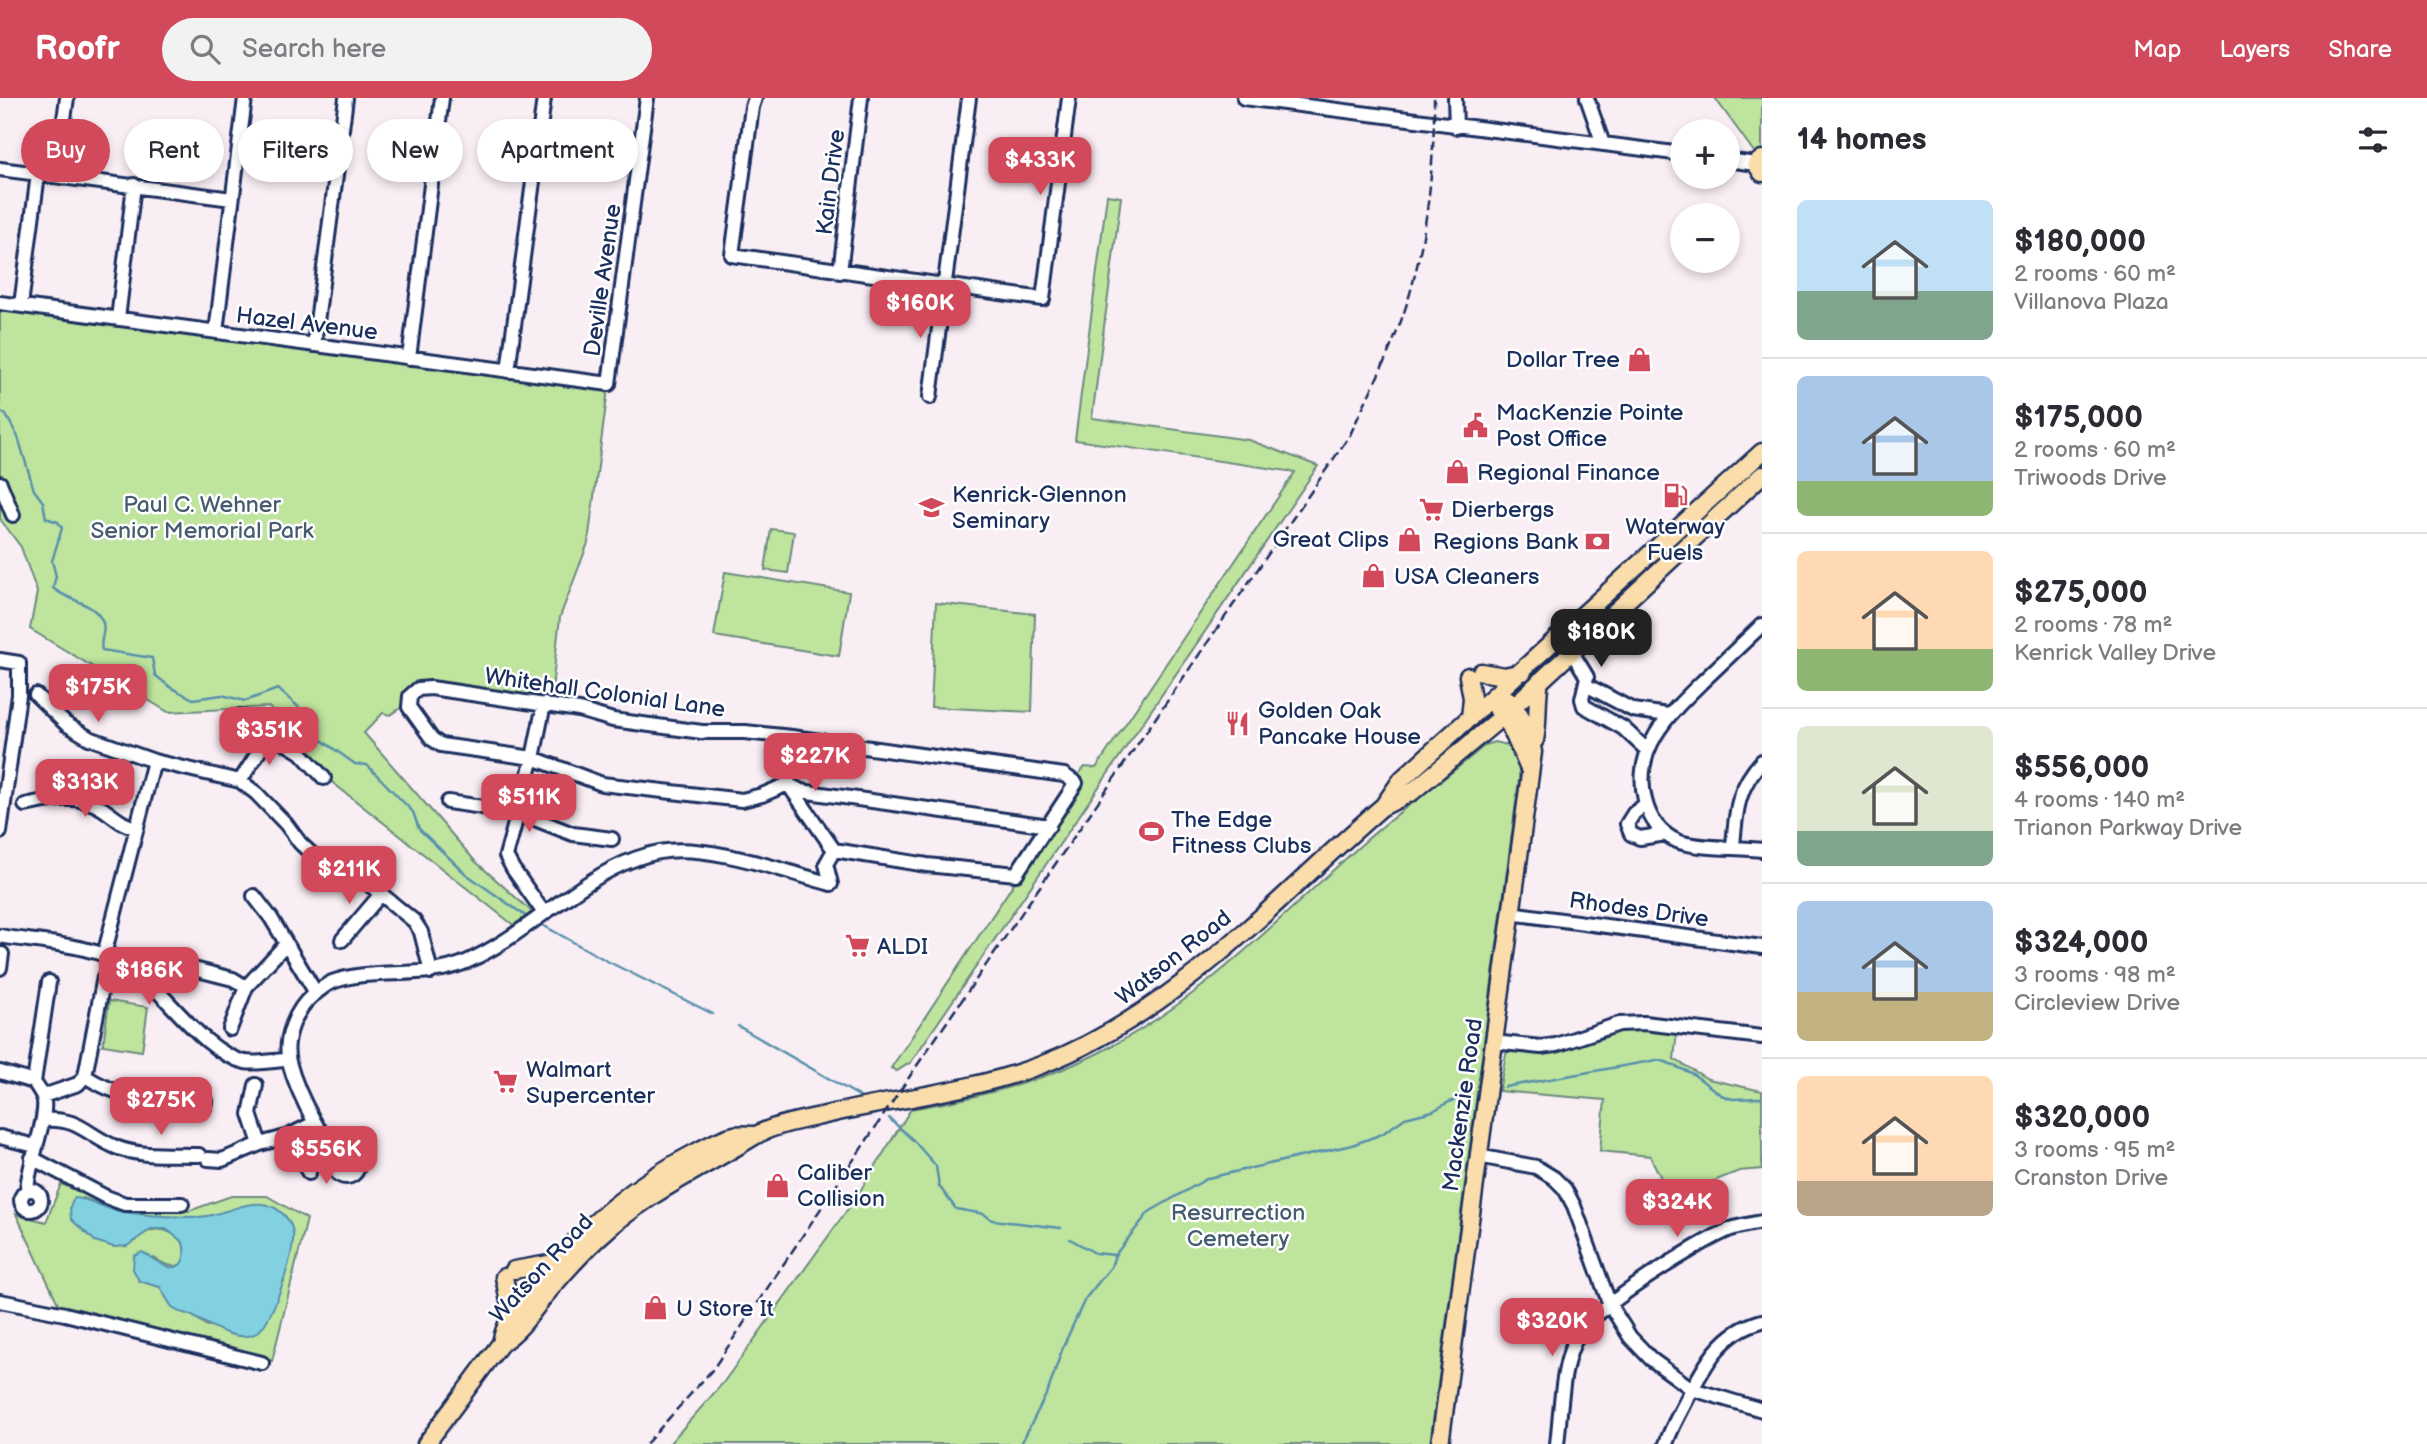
<!DOCTYPE html>
<meta charset="utf-8">
<style>
:root{--surface:#fff;--page:#f2f2f3;--text:#2b2b33;--muted:#7c7c81;--line:#e1e1e2;--accent:#d1495b}
body{margin:0;font-family:"Balsamiq Sans",sans-serif;background:var(--page);color:var(--text);height:100vh;display:flex;flex-direction:column;font-size:26px;white-space:nowrap}
*{box-sizing:border-box;margin:0}
p{font-size:23px;color:var(--muted)}
.icon{flex:none;width:38px;height:38px;fill:none;stroke:currentColor;stroke-width:2;stroke-linecap:round;stroke-linejoin:round}
.map{position:relative;flex:1;overflow:hidden}
.drawer{display:flex;flex-direction:column;background:var(--surface);width:665px}
.drawer>*{flex:none}
.guide{position:absolute;left:21px;top:21px;width:665px;height:63px;display:flex;gap:14px}
.controls{position:absolute;left:1670px;top:21px;display:grid;gap:14px}
.controls a{display:grid;place-items:center;width:70px;height:70px;border-radius:50%;background:var(--surface);box-shadow:0 4px 10px #0003;font-size:35px}
.price{position:absolute;translate:-50% -60px;padding:0 16px;border-radius:14px;background:var(--accent);color:#fff;font-size:23px;line-height:46px;filter:drop-shadow(0 2px 4px #0008)}
.price::after{content:'';position:absolute;left:50%;top:42px;width:21px;height:16px;margin-left:-10px;background:inherit;clip-path:polygon(0 0,100% 0,50% 100%)}
.price.current{background:#222;color:#fff}
ul{padding:0;list-style:none}
li{display:flex;align-items:center;gap:21px;height:175px;padding:0 35px}
li+li{border-top:2px solid var(--line)}
li span{display:grid;place-items:center;flex:none;width:196px;height:140px;border-radius:10px;color:#555}
li>.icon{margin-inline-start:auto}
span .icon{width:84px;height:84px;fill:#fffc;stroke-width:1}
li b{font-size:30px}
h2{display:flex;justify-content:space-between;align-items:center;height:84px;padding:0 35px;font-size:30px}
.tag{padding:0 24px;border-radius:32px;background:var(--surface);box-shadow:0 4px 10px #0003;font-size:24px;line-height:63px}
.tag.current{background:var(--accent);color:#fff}
header{display:flex;align-items:center;gap:42px;box-sizing:border-box;height:98px;padding:0 35px;background:var(--accent);color:#fff}
header strong{font-size:33px}
nav{display:flex;gap:38px;margin-inline-start:auto;font-size:24px}
.search{width:490px;height:63px;background:var(--page);display:flex;align-items:center;gap:18px;box-sizing:border-box;padding:0 24px;border-radius:38px;color:var(--muted);font-size:26px}
main{display:flex;flex:1;min-height:0}
.map>svg:first-child{display:block}
.green{fill:#bee49e;stroke:#6c8a7e;stroke-width:2;fill-rule:evenodd}
.water{fill:#82d1e0;stroke:#5990ac;stroke-width:2}
.lines{fill:none;stroke-linecap:round;stroke-linejoin:round}
.stream{stroke:#5990ac;stroke-width:2.5}
.minor-casing{stroke:#1b2f5e;stroke-width:18}
.major-casing{stroke:#1b2f5e;stroke-width:21}
.minor{stroke:#fff;stroke-width:12}
.major{stroke:#faddab;stroke-width:16}
.rail{stroke:#1b2f5e;stroke-width:2.5;stroke-dasharray:10 5;stroke-linecap:butt}
.labels{text-anchor:middle;stroke-width:5;stroke-linejoin:round;paint-order:stroke}
.street-label{font-size:23px;fill:#1b2f5e;stroke:#fff}
.poi-label{font-size:23px;fill:#1b2f5e;stroke:#fff;text-anchor:start}
.park-label{font-size:23px;fill:#445c6e;stroke:#fff}
</style>
<header>
<strong>Roofr</strong>
<div class="search"><svg class="icon" aria-label="search" viewBox="0 0 24 24"><circle cx="10" cy="10" r="6"/><path d="M15 15l6 6"/></svg>Search here</div>
<nav><a>Map</a><a>Layers</a><a>Share</a></nav>
</header>
<main>
<div class="map">
<svg width="1762" height="1346" viewBox="0 0 1762 1346">
<rect width="100%" height="100%" fill="#f9eef4"/>
<filter id="ink" filterUnits="userSpaceOnUse"><feTurbulence type="fractalNoise" baseFrequency=".0143" numOctaves="2"/><feDisplacementMap in="SourceGraphic" scale="14" xChannelSelector="R" yChannelSelector="G"/><feConvolveMatrix kernelMatrix="1 2 1 2 8 2 1 2 1" color-interpolation-filters="sRGB"/></filter>
<g filter="url(#ink)">
<path class="green" d="M1715 0H1762V65Z
M1107 97 1121 99 1092 320 1249 342 1318 368 911 964 897 973 891 970 1082 683 1076 679 1085 669 1096 670 1295 374 1075 342Z
M0 210 608 291 588 445 560 519 551 600 420 583C407 587 402 595 402 609L390 617 383 615 364 635 475 763 531 813 530 817 516 829 333 685 269 609 168 614 30 531 37 494 21 449 0 421Z
M771 431 794 434 788 475 765 472Z
M725 474 849 494 839 558 714 538Z
M936 505 1035 516 1032 614 931 609Z
M1494 644 1512 648 1519 666V682L1430 1346H669L723 1285 855 1101 911 1011C979 1000 1047 983 1108 950 1204 900 1281 818 1361 747 1400 711 1445 682 1485 647Z
M109 903 148 909 142 953 103 947Z
M1636 930 1677 933 1674 961 1708 981 1762 993V1071L1739 1073 1671 1100 1650 1058 1600 1053 1605 1002 1499 993 1506 956 1509 952Z
M61 1086 116 1109 189 1113 231 1098H267L307 1121 272 1263 61 1212 16 1116 46 1124ZM83 1100C121 1116 158 1120 200 1119 235 1117 253 1093 286 1119L284 1183 267 1221 207 1228 193 1218 174 1211 160 1189 146 1185 154 1160C173 1172 190 1173 183 1144 166 1128 150 1127 134 1144 97 1147 98 1146 71 1121Z"/>
<path class="water" d="M74 1100C89 1100 100 1109 114 1112 141 1118 171 1119 199 1119 224 1118 251 1097 275 1110 284 1115 292 1125 293 1135 295 1155 273 1222 258 1234 240 1247 209 1227 194 1219 188 1215 179 1215 174 1211 169 1206 164 1195 160 1189L139 1183 133 1171 134 1158 142 1154C150 1158 160 1167 169 1169 185 1172 186 1155 183 1144L166 1131H151L127 1148 114 1149 95 1143 71 1121 70 1109Z"/>
<g class="lines">
<path class="stream" d="M0 313 6 317 18 339 34 392 43 404 46 420 58 424 62 430 52 463 56 478 53 490C67 503 96 504 103 525 106 534 99 543 102 552L152 560 155 577 170 589 193 601 222 597 245 603 278 591 302 612V628L355 666 367 667 413 714 419 731 466 776 527 819
M539 825 607 863 713 916
M738 928 859 998
M1505 989 1657 962 1666 964 1693 976 1721 997 1732 1001 1762 1000
M889 1020 914 1043 936 1068 939 1088 956 1111 984 1116 992 1122 1061 1130
M1070 1141 1095 1155 1115 1157
M1021 1346 1048 1293 1063 1249 1085 1201 1111 1169 1115 1157 1149 1114 1208 1080 1352 1047 1382 1036 1405 1020 1433 1013 1449 1004 1468 998"/>
<defs>
<path id="minor" d="M755 0 752 9 732 157 1043 201 1069 0
M1244 0 1682 56
M1455 0 1456 29
M1587 0 1603 46
M1727 62 1756 66
M0 71 232 101
M56 77 67 0
M840 174 861 0
M0 205 609 286 647 0
M21 207 38 76
M118 221 134 87
M216 234 245 0
M314 247 346 0
M409 260 442 0
M508 273 544 0
M930 299 969 0
M0 385 13 417
M1762 527C1742 546 1723 564 1703 583 1670 615 1632 650 1645 702 1649 719 1659 735 1677 743 1696 751 1738 749 1762 752
M1572 554 1587 579 1582 601 1584 608 1623 630 1647 652
M0 562 19 565V597L0 734
M1586 587 1633 612 1668 617
M36 597 66 626 89 640 154 663 240 683 256 695 286 726 300 745 318 762 365 783 414 823 421 834 431 874
M544 606 533 660 506 758 513 771 544 815
M240 618 300 654 324 680
M792 639 788 686 834 752 927 767 1016 776 1076 685 1064 677 792 639 745 634H702L613 622 579 612 431 590 418 591 410 598 409 609 432 641 441 647 533 660 602 686 742 702 762 697 788 686 801 693 1049 728
M240 683 269 638
M448 704 517 714 573 736 612 741
M1646 706 1634 715 1627 726 1631 736 1640 740 1666 736
M25 707C51 701 79 695 103 711 116 720 122 727 137 730
M1733 748C1736 713 1737 690 1762 663
M254 798 271 820 316 895
M1510 815 1762 849
M0 838C41 845 94 846 130 869 166 893 203 955 245 964 258 966 275 962 288 962
M342 842 381 796
M104 857 154 663
M182 868 233 881 246 889
M0 870 2 856
M230 931 246 889 285 847
M1493 944 1541 949 1556 947 1619 926 1644 925 1762 939
M0 974 34 984C37 989 41 994 43 999 50 1016 27 1068 27 1093
M85 978C115 998 157 1006 192 1006
M34 984 49 884
M256 987 250 1016 260 1046
M192 1004a7 7 0 1 1 14 0a7 7 0 1 1-14 0Z
M43 998 78 986 85 978 104 879
M43 1022C80 1019 87 1038 118 1050 142 1059 173 1056 199 1057
M0 1039 35 1048
M286 1039 309 1075
M334 1067a12 12 0 1 1 24 0a12 12 0 1 1-24 0Z
M340 1056C331 1045 320 1035 314 1023 304 1005 294 983 289 964 283 941 296 911 313 897 320 892 327 885 335 883 378 869 424 882 466 864 503 848 536 820 569 798 597 778 625 761 659 754 708 745 783 773 831 786L826 766 834 752
M1478 1058 1536 1069 1554 1080 1565 1091 1574 1108 1610 1207 1630 1239 1651 1261 1692 1291 1762 1312
M32 1060 106 1099 125 1106H182
M208 1061 222 1062 260 1046 286 1039 314 1025
M21 1102a10 10 0 1 1 20 0a10 10 0 1 1-20 0Z
M0 1203 65 1216 262 1265
M1557 1346C1561 1314 1561 1264 1578 1237 1596 1209 1698 1144 1731 1131 1740 1128 1752 1126 1762 1124
M1666 1346C1670 1332 1678 1319 1685 1305 1703 1270 1720 1234 1762 1223"/>
<path id="major" d="M1762 61 1756 66 1762 75
M1481 574 1504 578 1523 574
M1468 578 1472 600 1470 620
M1497 611 1510 628 1530 673
M1535 642C1539 622 1536 603 1540 583
M1384 707 1402 681 1762 354
M514 1172 555 1165
M504 1179 512 1218
M501 1245C505 1224 514 1215 527 1199 573 1138 631 1087 700 1052 710 1047 723 1039 734 1037 741 1036 748 1037 755 1037
M426 1346 501 1245C523 1231 531 1214 547 1195 563 1176 580 1157 598 1140 646 1095 698 1073 753 1039 773 1026 810 1021 834 1015 903 1000 975 992 1041 967 1177 915 1275 801 1382 709L1412 694 1503 618 1762 377
M1440 1346 1533 654C1529 625 1520 615 1500 594"/>
</defs>
<use href="#minor" class="minor-casing"/>
<use href="#major" class="major-casing"/>
<use href="#minor" class="minor"/>
<use href="#major" class="major"/>
<path class="rail" d="M646 1346 713 1271 918 966 1350 337C1367 299 1387 262 1401 223 1425 158 1435 70 1434 0"/>
</g>
</g>
<defs>
<symbol id="shop-bare" viewBox="-9 -9 18 18"><path d="M-5-2.5h2.3a2.7 3.5 0 0 1 5.4 0H5L5.5 6h-11ZM-1.5-2.5h3a1.5 2.3 0 0 0-3 0Z" fill="#d1495b" stroke="#fff" stroke-width="2.5" paint-order="stroke"/></symbol>
<symbol id="civic-bare" viewBox="-9 -9 18 18"><path d="M-.6-6.5H3V-4.5H.6V-3L4-1V1h2V6H-6V1h2V-1L-.6-3ZM-1.2 2.5V6h2.4V2.5Z" fill="#d1495b" stroke="#fff" stroke-width="2.5" paint-order="stroke"/></symbol>
<symbol id="fuel-bare" viewBox="-9 -9 18 18"><path d="M-5.5-6h7V0h2V4h1.3V-2.5L3-4.5l.8-.8L6-3V5H2.5V1h-1V6h-7ZM-4.2-4.7v3.2H.2V-4.7Z" fill="#d1495b" stroke="#fff" stroke-width="2.5" paint-order="stroke"/></symbol>
<symbol id="school-bare" viewBox="-9 -9 18 18"><path d="M0-5L7-2L0 1L-7-2ZM-4 1L0 2.5L4 1V4Q0 6-4 4Z" fill="#d1495b" stroke="#fff" stroke-width="2.5" paint-order="stroke"/></symbol>
<symbol id="supermarket-bare" viewBox="-9 -9 18 18"><path d="M-6-5.5h2.5l.6 2H6L4.5 2H-2.5L-4.4-4H-6ZM-1.5 3.2a1.3 1.3 0 1 0 .1 0ZM3 3.2a1.3 1.3 0 1 0 .1 0Z" fill="#d1495b" stroke="#fff" stroke-width="2.5" paint-order="stroke"/></symbol>
<symbol id="bank-bare" viewBox="-9 -9 18 18"><path d="M-6-4H6V4H-6ZM0-2.3a2.3 2.3 0 1 0 0 4.6a2.3 2.3 0 1 0 0-4.6Z" fill="#d1495b" stroke="#fff" stroke-width="2.5" paint-order="stroke"/></symbol>
<symbol id="restaurant-bare" viewBox="-9 -9 18 18"><path d="M-5-6h1v4h1v-4h1v4h1v-4h1v5L-1.5 .5V6h-2V.5L-5-1ZM5-6V6H3V1.5H1.5Q1.5-4 5-6Z" fill="#d1495b" stroke="#fff" stroke-width="2.5" paint-order="stroke"/></symbol>
<symbol id="stadium-bare" viewBox="-9 -9 18 18"><path d="M0-5a6.5 5 0 1 0 0 10a6.5 5 0 1 0 0-10ZM-3.5-1.8h7v3.6h-7Z" fill="#d1495b" stroke="#fff" stroke-width="2.5" paint-order="stroke"/></symbol>
</defs>
<g fill-rule="evenodd">
<use href="#shop-bare" x="1622" y="244" width="35" height="35"/>
<use href="#civic-bare" x="1458" y="310" width="35" height="35"/>
<use href="#shop-bare" x="1440" y="356" width="35" height="35"/>
<use href="#fuel-bare" x="1658" y="380" width="35" height="35"/>
<use href="#school-bare" x="914" y="392" width="35" height="35"/>
<use href="#supermarket-bare" x="1414" y="394" width="35" height="35"/>
<use href="#shop-bare" x="1392" y="424" width="35" height="35"/>
<use href="#bank-bare" x="1580" y="426" width="35" height="35"/>
<use href="#shop-bare" x="1356" y="460" width="35" height="35"/>
<use href="#restaurant-bare" x="1220" y="608" width="35" height="35"/>
<use href="#stadium-bare" x="1134" y="716" width="35" height="35"/>
<use href="#supermarket-bare" x="840" y="830" width="35" height="35"/>
<use href="#supermarket-bare" x="488" y="966" width="35" height="35"/>
<use href="#shop-bare" x="760" y="1070" width="35" height="35"/>
<use href="#shop-bare" x="638" y="1192" width="35" height="35"/>
</g>
<g class="labels">
<g class="street-label">
<text transform="translate(830 84) rotate(-83)" y="8">Kain Drive</text>
<text transform="translate(602 182) rotate(-82)" y="8">Deville Avenue</text>
<text transform="translate(307 225) rotate(7)" y="8">Hazel Avenue</text>
<text transform="translate(605 594) rotate(8)" y="8">Whitehall Colonial Lane</text>
<text transform="translate(1639 811) rotate(8)" y="8">Rhodes Drive</text>
<text transform="translate(1173 859) rotate(-38)" y="8">Watson Road</text>
<text transform="translate(1462 1007) rotate(-82)" y="8">Mackenzie Road</text>
<text transform="translate(541 1170) rotate(-47)" y="8">Watson Road</text>
</g>
<g class="poi-label">
<text x="1620" y="269" text-anchor="end">Dollar Tree</text>
<text x="1496" y="322">MacKenzie Pointe<tspan x="1496" dy="26">Post Office</tspan></text>
<text x="1477" y="382">Regional Finance</text>
<text x="952" y="404">Kenrick-Glennon<tspan x="952" dy="26">Seminary</tspan></text>
<text x="1451" y="419">Dierbergs</text>
<text x="1675" y="436" text-anchor="middle">Waterway<tspan x="1675" dy="26">Fuels</tspan></text>
<text x="1389" y="449" text-anchor="end">Great Clips</text>
<text x="1578" y="451" text-anchor="end">Regions Bank</text>
<text x="1394" y="486">USA Cleaners</text>
<text x="1258" y="620">Golden Oak<tspan x="1258" dy="26">Pancake House</tspan></text>
<text x="1171" y="729">The Edge<tspan x="1171" dy="26">Fitness Clubs</tspan></text>
<text x="877" y="856">ALDI</text>
<text x="526" y="979">Walmart<tspan x="526" dy="26">Supercenter</tspan></text>
<text x="797" y="1082">Caliber<tspan x="797" dy="26">Collision</tspan></text>
<text x="676" y="1218">U Store It</text>
</g>
<g class="park-label">
<text x="202" y="414">Paul C. Wehner<tspan x="202" dy="26">Senior Memorial Park</tspan></text>
<text x="1238" y="1122">Resurrection<tspan x="1238" dy="26">Cemetery</tspan></text>
</g>
</g>
</svg>
<div class="controls">
<a>+</a>
<a>−</a>
</div>
<b class="price" style="left:1040px;top:99px">$433K</b>
<b class="price" style="left:920px;top:242px">$160K</b>
<b class="price current" style="left:1601px;top:571px">$180K</b>
<b class="price" style="left:98px;top:626px">$175K</b>
<b class="price" style="left:269px;top:669px">$351K</b>
<b class="price" style="left:815px;top:695px">$227K</b>
<b class="price" style="left:85px;top:721px">$313K</b>
<b class="price" style="left:529px;top:736px">$511K</b>
<b class="price" style="left:349px;top:808px">$211K</b>
<b class="price" style="left:149px;top:909px">$186K</b>
<b class="price" style="left:161px;top:1039px">$275K</b>
<b class="price" style="left:326px;top:1088px">$556K</b>
<b class="price" style="left:1677px;top:1141px">$324K</b>
<b class="price" style="left:1552px;top:1260px">$320K</b>
<div class="guide">
<a class="tag current">Buy</a>
<a class="tag">Rent</a>
<a class="tag">Filters</a>
<a class="tag">New</a>
<a class="tag">Apartment</a>
</div>
</div>
<section class="drawer">
<h2>14 homes<svg class="icon" aria-label="filters" viewBox="0 0 24 24"><path d="M4 7h16M4 17h16"/><circle cx="9" cy="7" r="2"/><circle cx="15" cy="17" r="2"/></svg></h2>
<ul>
<li><span style="background:linear-gradient(#bfe0f5 65%,#7fa58c 0)"><svg class="icon" aria-label="home" viewBox="0 0 24 24"><path d="M3 11l9-7 9 7M6 9v11h12V9"/></svg></span><div><b>$180,000</b><p>2 rooms · 60 m²</p><p>Villanova Plaza</p></div></li>
<li><span style="background:linear-gradient(#a9c7e8 75%,#8fb573 0)"><svg class="icon" aria-label="home" viewBox="0 0 24 24"><path d="M3 11l9-7 9 7M6 9v11h12V9"/></svg></span><div><b>$175,000</b><p>2 rooms · 60 m²</p><p>Triwoods Drive</p></div></li>
<li><span style="background:linear-gradient(#ffd9b3 70%,#8fb573 0)"><svg class="icon" aria-label="home" viewBox="0 0 24 24"><path d="M3 11l9-7 9 7M6 9v11h12V9"/></svg></span><div><b>$275,000</b><p>2 rooms · 78 m²</p><p>Kenrick Valley Drive</p></div></li>
<li><span style="background:linear-gradient(#dfe7d0 75%,#7fa58c 0)"><svg class="icon" aria-label="home" viewBox="0 0 24 24"><path d="M3 11l9-7 9 7M6 9v11h12V9"/></svg></span><div><b>$556,000</b><p>4 rooms · 140 m²</p><p>Trianon Parkway Drive</p></div></li>
<li><span style="background:linear-gradient(#a9c7e8 65%,#c2b280 0)"><svg class="icon" aria-label="home" viewBox="0 0 24 24"><path d="M3 11l9-7 9 7M6 9v11h12V9"/></svg></span><div><b>$324,000</b><p>3 rooms · 98 m²</p><p>Circleview Drive</p></div></li>
<li><span style="background:linear-gradient(#ffd9b3 75%,#b9a48a 0)"><svg class="icon" aria-label="home" viewBox="0 0 24 24"><path d="M3 11l9-7 9 7M6 9v11h12V9"/></svg></span><div><b>$320,000</b><p>3 rooms · 95 m²</p><p>Cranston Drive</p></div></li>
</ul>
</section>
</main>
